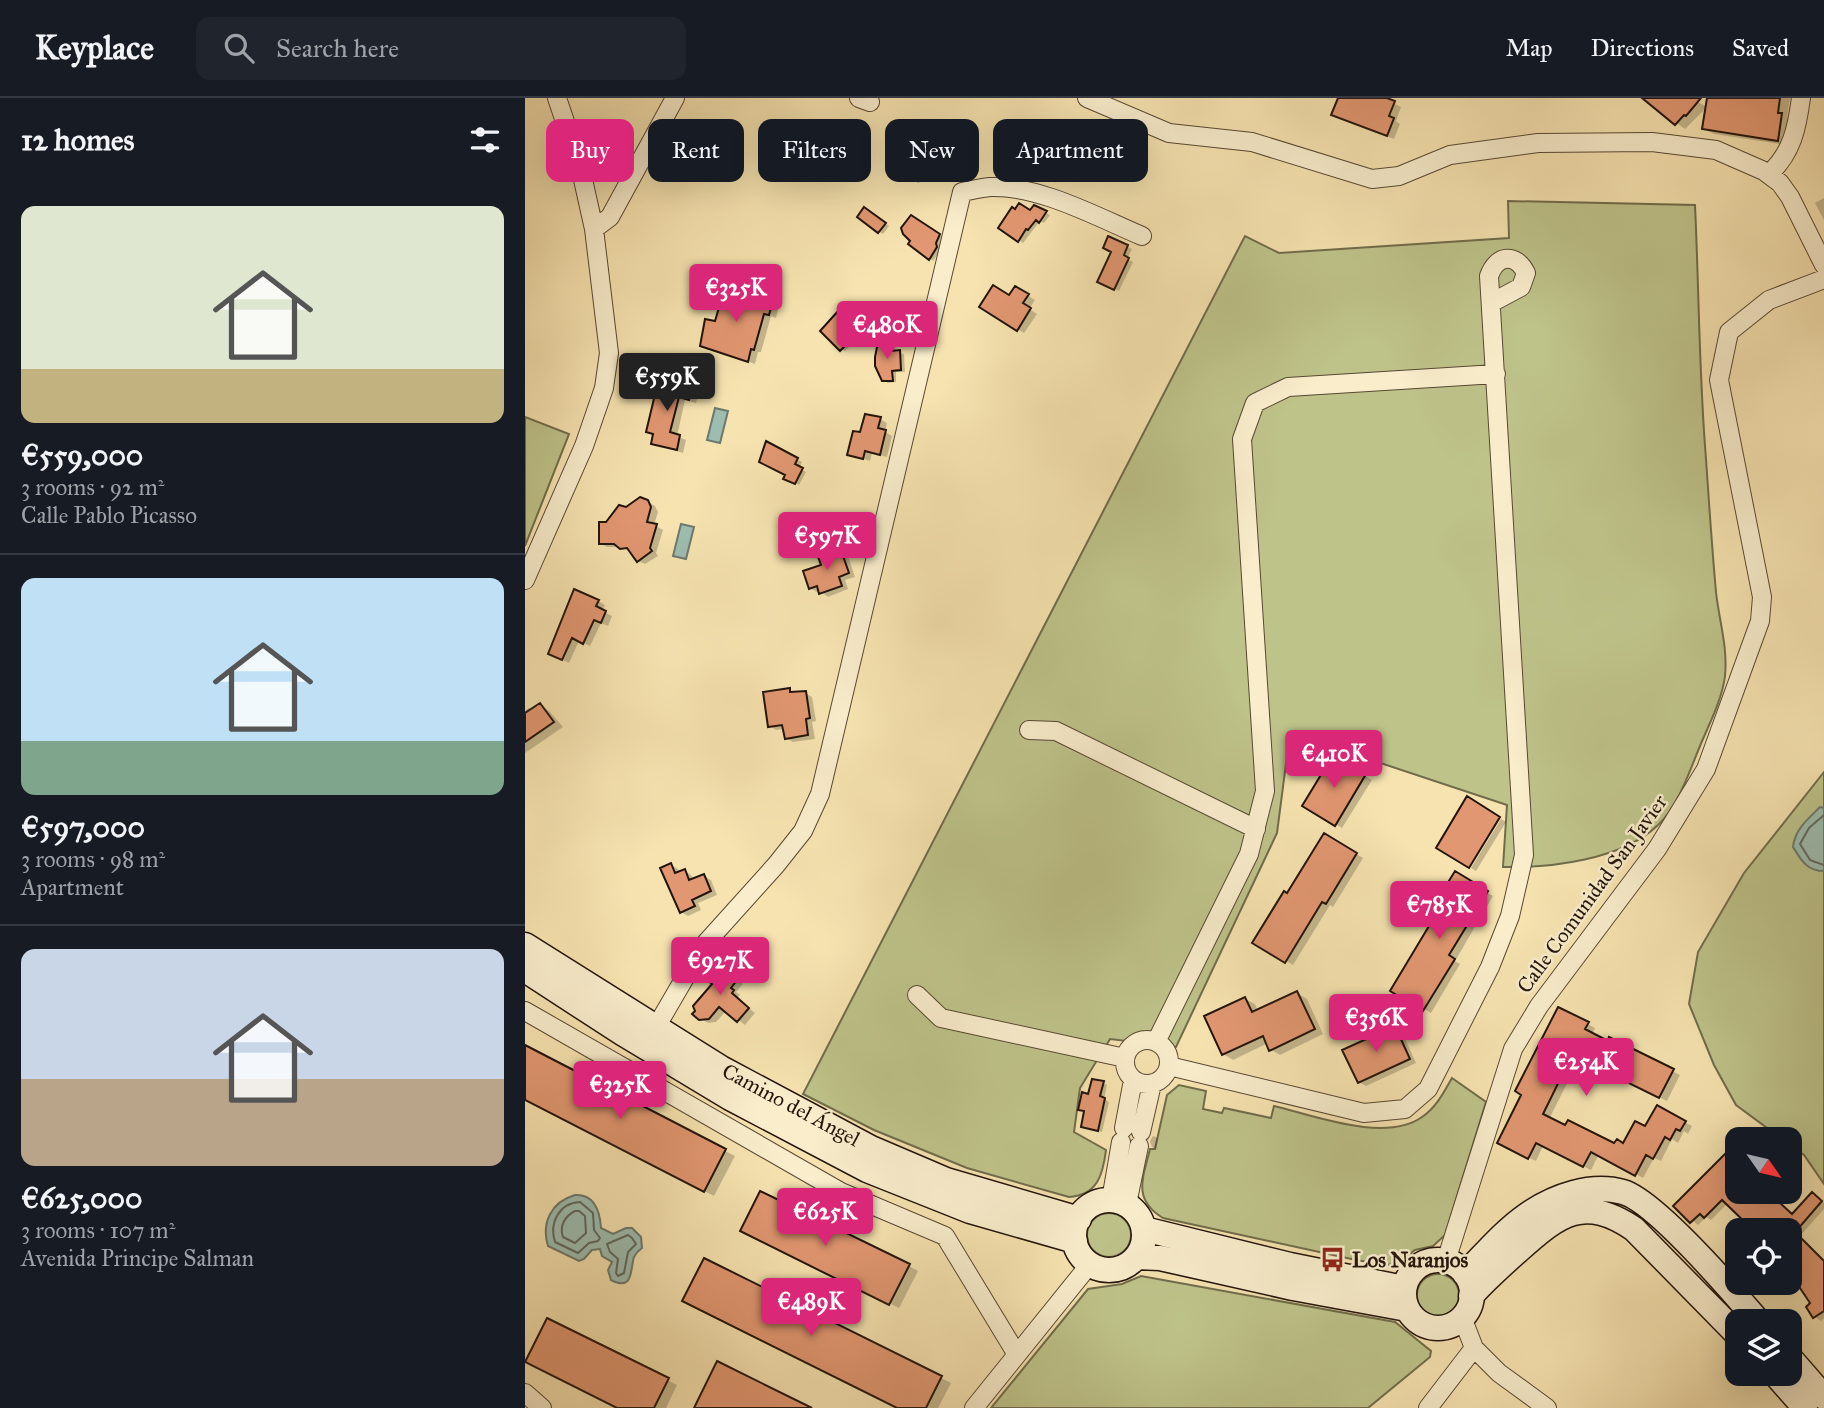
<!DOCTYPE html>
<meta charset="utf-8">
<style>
:root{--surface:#171b24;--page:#20242c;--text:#f1f3f6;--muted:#9ea1a6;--line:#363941;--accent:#db2777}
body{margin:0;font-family:"IM FELL Great Primer",serif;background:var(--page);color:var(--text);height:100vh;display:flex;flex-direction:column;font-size:26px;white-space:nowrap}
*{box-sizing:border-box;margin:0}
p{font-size:23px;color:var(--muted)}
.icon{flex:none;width:38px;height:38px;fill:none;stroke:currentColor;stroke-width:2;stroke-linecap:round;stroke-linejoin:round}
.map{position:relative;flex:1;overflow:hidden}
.side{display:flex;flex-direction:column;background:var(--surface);width:525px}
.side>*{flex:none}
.top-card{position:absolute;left:21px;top:21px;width:665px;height:63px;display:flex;gap:14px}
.needle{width:46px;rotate:124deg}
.tools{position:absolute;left:1200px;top:1029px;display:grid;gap:14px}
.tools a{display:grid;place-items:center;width:77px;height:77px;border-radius:14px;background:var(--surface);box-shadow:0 7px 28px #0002;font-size:35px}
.price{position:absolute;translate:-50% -60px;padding:0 16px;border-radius:7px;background:var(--accent);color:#fff;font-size:23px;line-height:46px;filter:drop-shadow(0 2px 4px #0008)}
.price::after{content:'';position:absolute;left:50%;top:42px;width:21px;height:16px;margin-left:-10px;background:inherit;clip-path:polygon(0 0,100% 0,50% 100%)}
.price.on{background:#222;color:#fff}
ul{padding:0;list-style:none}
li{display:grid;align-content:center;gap:14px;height:371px;padding:0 21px}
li+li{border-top:2px solid var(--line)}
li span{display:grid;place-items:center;height:217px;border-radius:14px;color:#555}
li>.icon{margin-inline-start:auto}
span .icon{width:126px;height:126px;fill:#fffc;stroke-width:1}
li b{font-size:30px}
h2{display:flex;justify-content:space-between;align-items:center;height:84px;padding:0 21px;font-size:30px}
.chip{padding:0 24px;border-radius:14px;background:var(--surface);box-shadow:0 7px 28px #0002;font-size:24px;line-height:63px}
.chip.on{background:var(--accent);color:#fff}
header{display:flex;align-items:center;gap:42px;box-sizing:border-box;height:98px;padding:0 35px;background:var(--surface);border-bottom:2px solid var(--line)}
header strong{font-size:33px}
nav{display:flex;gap:38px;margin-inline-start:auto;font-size:24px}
.search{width:490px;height:63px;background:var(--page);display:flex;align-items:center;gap:18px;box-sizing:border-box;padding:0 24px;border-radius:14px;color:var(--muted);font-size:26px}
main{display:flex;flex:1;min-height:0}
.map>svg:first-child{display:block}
.green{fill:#bec38a;stroke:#706c4a;stroke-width:2}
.water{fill:#9dbdb0;stroke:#6c796e;stroke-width:2}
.shadow{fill:#0003}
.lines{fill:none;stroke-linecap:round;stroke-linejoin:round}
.shore{stroke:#60685e;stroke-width:2}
.building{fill:#e19771;stroke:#23140b;stroke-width:2}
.street-casing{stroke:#584834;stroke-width:20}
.secondary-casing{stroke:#23140b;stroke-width:27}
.street{stroke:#f9edcc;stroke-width:18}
.secondary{stroke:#f9edcc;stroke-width:24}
.labels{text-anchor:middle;stroke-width:5;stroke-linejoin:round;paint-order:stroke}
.street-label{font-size:21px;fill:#23140b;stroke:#f9edcc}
.poi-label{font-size:21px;font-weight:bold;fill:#23140b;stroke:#f9edcc;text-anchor:start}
</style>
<header>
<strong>Keyplace</strong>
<div class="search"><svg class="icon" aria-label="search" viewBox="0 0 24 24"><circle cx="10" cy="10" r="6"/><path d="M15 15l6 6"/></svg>Search here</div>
<nav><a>Map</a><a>Directions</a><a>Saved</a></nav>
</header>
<main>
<section class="side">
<h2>12 homes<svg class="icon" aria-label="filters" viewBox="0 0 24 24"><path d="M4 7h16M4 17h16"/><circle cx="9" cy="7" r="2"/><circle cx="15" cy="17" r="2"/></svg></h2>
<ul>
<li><span style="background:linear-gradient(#dfe7d0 75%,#c2b280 0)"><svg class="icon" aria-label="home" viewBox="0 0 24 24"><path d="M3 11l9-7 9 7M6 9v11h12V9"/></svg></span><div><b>€559,000</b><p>3 rooms · 92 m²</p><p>Calle Pablo Picasso</p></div></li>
<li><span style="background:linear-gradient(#bfe0f5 75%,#7fa58c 0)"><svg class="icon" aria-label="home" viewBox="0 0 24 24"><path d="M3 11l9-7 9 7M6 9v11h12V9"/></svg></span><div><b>€597,000</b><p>3 rooms · 98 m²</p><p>Apartment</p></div></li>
<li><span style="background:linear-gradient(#c9d6e8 60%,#b9a48a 0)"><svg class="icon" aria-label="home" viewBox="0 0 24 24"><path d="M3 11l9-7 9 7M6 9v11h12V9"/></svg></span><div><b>€625,000</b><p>3 rooms · 107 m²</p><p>Avenida Principe Salman</p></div></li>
</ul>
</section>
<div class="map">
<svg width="1299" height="1310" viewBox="0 0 1299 1310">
<rect width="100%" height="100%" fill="#f6e3b0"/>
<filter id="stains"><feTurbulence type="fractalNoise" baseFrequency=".00286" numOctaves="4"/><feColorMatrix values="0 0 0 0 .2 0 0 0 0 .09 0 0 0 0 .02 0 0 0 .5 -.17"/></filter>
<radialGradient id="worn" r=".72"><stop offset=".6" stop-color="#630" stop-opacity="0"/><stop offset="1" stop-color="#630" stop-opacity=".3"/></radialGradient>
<path class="green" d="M983 103 1170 107C1174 192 1174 277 1181 361 1184 405 1187 450 1191 494 1194 522 1203 550 1200 578 1197 602 1184 626 1175 648 1164 674 1154 707 1133 727 1097 762 1025 770 978 769L982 707 765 635 752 735 651 949 585 941 555 990 549 1034 581 1052C578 1076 573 1097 544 1099L442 1070 349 1032 278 996 720 138 754 155 984 140Z
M0 319 44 336 0 448Z
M1299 674V1086L1279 1057 1265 1047V1041H1257L1211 1007 1189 967 1164 906 1173 854 1219 775Z
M927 980 961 1004 920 1137 908 1148 890 1152 873 1165 862 1167 831 1162 638 1120C607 1101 618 1080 625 1051H630L642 997 654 987 681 993 678 1011 697 1015 699 1010 746 1020 749 1008C790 1018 861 1045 897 1019 911 1010 919 994 927 980Z
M562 1137a22 22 0 1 1 44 0a22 22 0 1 1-44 0Z
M892 1197a21 21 0 1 1 42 0a21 21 0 1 1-42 0Z
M616 1178 870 1224 906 1253 905 1259 843 1310H466L563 1191 597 1186Z"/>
<path class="water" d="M190 310 203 313 195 345 182 342Z
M156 426 169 429 161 461 148 458Z
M1295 709 1299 710V773C1282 773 1276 762 1268 749 1270 731 1283 721 1295 709Z
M50 1097C70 1096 75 1114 76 1130L88 1136 101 1130H107L116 1139 117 1150C114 1152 111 1155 109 1159 105 1171 109 1194 86 1182L83 1172 87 1164 77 1158 75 1151 67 1152 59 1161 54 1163 23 1148C16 1125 26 1104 50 1097Z"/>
<path class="shadow" d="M819 0H857L876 9 871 23 875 26 869 41 815 20Z
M1116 0H1176L1173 4 1182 9 1160 31Z
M1196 0H1265L1262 20 1266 22 1262 47 1189 36 1179 31Z
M404 42 411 46 421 74 393 85 386 81Z
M538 63 542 65 535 84 523 79Z
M1299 100V122L1290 105Z
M509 109 525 117 519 125 515 123 498 145 475 130 506 114Z
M344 114 364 128 358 136 354 134Z
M387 120 419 140 415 148 416 152 408 163 405 160Z
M584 140 607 151 602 161 608 164 594 193 574 183 588 154Z
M497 194 510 202 504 211 512 216 499 235 456 209Z
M247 204 254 207 251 220 246 218 236 254H233L230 266 177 247 192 226Z
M319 217 338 235 320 253 316 251Z
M365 245 369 247 370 254 379 256 380 274H371V284L363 285 358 282Z
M168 288 174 292 171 305 160 302 152 338 161 342 158 355 128 345 141 292Z
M355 321 362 325 360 334 367 338 362 359 347 355 345 363 324 356 337 337Z
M242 345 277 364 274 370 281 374 274 387 261 380 262 377Z
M122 403 130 408 133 414 129 427 138 432 131 455 133 458 120 466 113 463 107 453 95 449H82L75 445 82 426 101 411Z
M310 452 324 461 330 479 320 482 323 491 303 499 295 493 292 494 285 490Z
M73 503 80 507 77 513 87 518 83 528 76 525 65 548 54 543 44 565 32 559Z
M264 592 270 595H280L287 599 291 623 287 624 290 641 268 644 261 640 260 631 251 632 245 628Z
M15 607 24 613 38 629 0 655V613L4 610 8 612Z
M808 659 847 682 817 730 779 707Z
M976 721 981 724 951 773 946 770Z
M799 737 838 760 808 809 805 807 768 867 730 844 763 797Z
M146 767 153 771 155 775 160 773 166 777 169 782 179 778 186 782 192 797 173 805 176 812 163 818 156 814Z
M930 776 968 798 930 863 935 866 906 915 868 892 907 828Z
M208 877 218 886 211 894 215 897 212 900 230 915 220 927 201 913 191 924 183 925 175 920 197 879Z
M772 895 782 901 798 936 755 957 745 951 743 945 708 962 698 956 720 901 730 906 733 913Z
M1034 911 1070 930 1067 937 1083 945 1085 941 1155 977 1142 1003 1055 960 1024 1021 1090 1048 1099 1047 1121 1031 1132 1009 1167 1028 1163 1036 1159 1033 1153 1045 1147 1041 1136 1063 1129 1060 1118 1080 1074 1056 1066 1072 1018 1048 1011 1063 981 1049 998 996Z
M870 930 877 934 891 965 841 988 834 984Z
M0 949 210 1058 189 1098 0 1001Z
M578 985 582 987 579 1001 584 1004 577 1034 562 1030 565 998Z
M628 1038 633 1040 631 1051 627 1049 625 1043Z
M1213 1094H1243L1268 1117 1293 1099 1299 1105V1111L1275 1138 1299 1162V1220L1296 1223 1290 1219 1283 1209 1288 1206 1265 1132H1230L1203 1105 1186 1122 1181 1119 1173 1127 1151 1108Z
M227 1138 384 1168 393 1173 374 1210Z
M180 1162 426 1285 413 1310H375Z
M22 1222 152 1287 141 1310H94Z"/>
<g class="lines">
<path class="shore" d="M1299 717 1284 730 1275 746 1285 762 1299 767
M55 1104 68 1115 69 1132 75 1140 73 1143 64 1145 53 1155 30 1144C24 1125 34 1105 55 1104Z
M50 1113H54L60 1118 61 1135 50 1145 38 1139C34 1128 40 1118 50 1113Z
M103 1137 107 1140 111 1146 103 1154 99 1175 93 1178 91 1175 93 1161 85 1154 82 1146Z"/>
</g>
<path class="building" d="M813 0H862L870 3 864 18 869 20 862 38 806 17Z
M1117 0H1176L1161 18 1159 17 1150 27Z
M1182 0H1255L1253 15H1257L1253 43 1177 31Z
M404 40 415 71 384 82 373 51Z
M525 56 539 61 530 83 517 78Z
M494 105 505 112 509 107 522 113 514 125 511 122 503 132 501 131 493 144 473 130 487 109 490 111Z
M339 109 361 125 353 135 332 119Z
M386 117 415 136 411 145 412 149 404 162 383 146 385 143 378 136 376 130Z
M583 138 603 147 599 157 604 160 589 192 572 184 586 154 578 150Z
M468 187 484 197 490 188 504 196 498 205 506 210 492 233 454 209Z
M200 189 248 202 244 217 239 216 229 252 226 251 223 264 175 248 180 221 190 223Z
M314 212 335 232 315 253 295 233Z
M366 243V253L375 252 376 272 367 273 368 283H357L350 268V259L353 244Z
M142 280 168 287 164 302 154 299 145 334 155 337 152 352 126 346 128 336 121 334 132 288 140 290Z
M340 316 356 319 353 330 361 332 355 357 340 353 338 361 322 357 328 333 335 334Z
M241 343 273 360 270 366 278 370 270 386 258 381 260 377 234 364Z
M115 399 123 402 126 409 122 424 132 426 125 450 127 453 112 464 102 450 95 451 89 446H74V424H81L94 407 101 409Z
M310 450 312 457 317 455 324 475 314 479 317 488 294 496 292 488 284 491 278 473 296 467 292 456Z
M49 491 74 502 71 508 81 513 76 525 69 522 58 546 47 540 37 562 23 556Z
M265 590V594L281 593 285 620 281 621 283 637 260 641 257 627 243 629 238 594Z
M15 605 29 624 0 644V615Z
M808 657 841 676 810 728 777 708Z
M942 698 975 719 944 770 911 750Z
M799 735 832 755 801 806 797 804 760 865 727 845 759 793 762 795Z
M146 765 150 775 160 771 164 782 179 776 186 793 167 802 170 808 155 815 135 770Z
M930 773 963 793 924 857 930 861 898 913 865 893 904 828 898 825Z
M186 869 196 877 201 871 213 881 206 890 209 892 207 895 224 910 212 924 194 909 184 921 174 922 167 916 170 913 168 908 187 886 179 878Z
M772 893 790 931 744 953 738 938 697 957 679 918 720 899 727 914Z
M1033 909 1064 924 1060 931 1083 943 1084 939 1149 971 1134 1000 1047 957 1018 1016 1040 1027 1043 1022 1089 1045 1092 1041 1098 1045 1110 1023 1120 1028 1132 1007 1161 1023 1155 1033 1151 1031 1145 1042 1140 1039 1128 1061 1121 1057 1110 1078 1066 1054 1058 1069 1011 1045 1003 1061 972 1045 996 997 990 993Z
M870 928 885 961 833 985 817 952Z
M0 947 201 1051 179 1094 0 1002Z
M567 981 579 983 575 998 580 1000 573 1033 556 1029 559 1013 553 1012 557 994 563 996Z
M1213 1043V1094H1218L1227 1102 1236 1094H1243L1267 1116 1287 1094 1297 1103 1272 1132H1268L1299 1163V1213L1288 1220 1281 1209 1285 1205 1265 1175V1132H1228L1197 1102 1179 1120 1175 1116 1165 1125 1148 1108Z
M235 1093 385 1166 364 1207 215 1133Z
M179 1160 417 1278 401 1310H372L157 1203Z
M22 1220 144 1280 129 1310H92L0 1264Z
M192 1263 287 1310H169Z"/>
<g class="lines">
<defs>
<path id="street" d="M334 0 345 4
M562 0 644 35 727 44 847 81 874 78 925 57 1013 45 1127 44 1191 52 1239 73 1255 85 1265 99 1299 167
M1244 76C1267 55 1272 30 1276 0
M69 131 85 119 150 0
M0 482 59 348 79 290 84 255 69 131 55 68 32 0
M504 632 531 633 731 731
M392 897 416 920 600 960
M0 913 316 1094 420 1138 491 1255
M130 931 179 847 251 767 278 733 295 696 437 94C446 92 456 90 465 89 514 87 572 119 617 138
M600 964a22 22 0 1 1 44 0a22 22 0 1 1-44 0Z
M631 944 724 756 740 693 717 341 730 305 763 289 971 276
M644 968 839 1015 880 1011 903 991 965 869 985 818 999 757 964 178C972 156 991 155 1001 175L996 189 966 205
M599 1030 608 982
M616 1034 627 986
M586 1102 596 1044
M602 1106 614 1048
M921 1163 988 951 1014 908 1132 751 1181 671 1235 523 1237 499 1194 282 1204 234 1244 202 1299 181
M937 1219 949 1250 974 1275 1022 1310
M0 1295 17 1310
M449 1310 565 1166
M903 1310 949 1250"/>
<path id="secondary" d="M0 847 196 970 346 1050 421 1082 554 1121
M0 872 97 935 205 1000 342 1072 445 1113 550 1143
M549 1137a35 35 0 1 1 70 0a35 35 0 1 1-70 0Z
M619 1131 765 1167 879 1190
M611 1159 635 1160 768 1190 882 1211
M879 1196a34 34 0 1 1 68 0a34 34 0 1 1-68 0Z
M940 1176C960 1156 979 1133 1002 1117 1029 1098 1066 1085 1098 1094 1130 1103 1209 1195 1233 1223
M946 1198C961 1181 977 1167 994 1152 1034 1116 1059 1097 1109 1131L1213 1237
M1265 1260 1299 1299
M1250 1276 1280 1310"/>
</defs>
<use href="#street" class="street-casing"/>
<use href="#secondary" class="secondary-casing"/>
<use href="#street" class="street"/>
<use href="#secondary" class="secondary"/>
</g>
<defs>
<symbol id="bus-bare" viewBox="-9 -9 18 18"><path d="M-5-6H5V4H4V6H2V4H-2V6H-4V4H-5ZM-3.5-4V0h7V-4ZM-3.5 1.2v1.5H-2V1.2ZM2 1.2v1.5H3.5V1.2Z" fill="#8f2418" stroke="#f9edcc" stroke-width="2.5" paint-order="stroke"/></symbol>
</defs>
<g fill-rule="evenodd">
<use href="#bus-bare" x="790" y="1144" width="35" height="35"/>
</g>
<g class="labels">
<g class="street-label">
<text transform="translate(1067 796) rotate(-54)" y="7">Calle Comunidad San Javier</text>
<text transform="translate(266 1007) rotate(28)" y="7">Camino del Ángel</text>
</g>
<g class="poi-label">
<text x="827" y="1169">Los Naranjos</text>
</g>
</g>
<rect width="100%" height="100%" filter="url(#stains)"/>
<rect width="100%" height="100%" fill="url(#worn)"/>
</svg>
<div class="tools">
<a><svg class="needle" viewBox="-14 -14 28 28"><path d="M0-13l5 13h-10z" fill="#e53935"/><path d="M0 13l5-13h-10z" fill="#9ea1a6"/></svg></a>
<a><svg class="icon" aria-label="locate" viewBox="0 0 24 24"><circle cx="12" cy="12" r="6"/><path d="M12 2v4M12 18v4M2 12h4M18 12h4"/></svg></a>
<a><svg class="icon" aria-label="layers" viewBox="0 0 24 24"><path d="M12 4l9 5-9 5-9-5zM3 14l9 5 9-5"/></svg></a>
</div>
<b class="price" style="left:211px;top:226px">€325K</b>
<b class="price" style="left:362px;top:263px">€480K</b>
<b class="price on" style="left:142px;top:315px">€559K</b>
<b class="price" style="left:302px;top:474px">€597K</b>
<b class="price" style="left:809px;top:692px">€410K</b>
<b class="price" style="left:914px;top:843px">€785K</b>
<b class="price" style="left:195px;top:899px">€927K</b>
<b class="price" style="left:851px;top:956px">€356K</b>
<b class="price" style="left:1061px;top:1000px">€254K</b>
<b class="price" style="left:95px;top:1023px">€325K</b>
<b class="price" style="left:300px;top:1150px">€625K</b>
<b class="price" style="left:286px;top:1240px">€489K</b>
<div class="top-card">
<a class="chip on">Buy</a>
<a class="chip">Rent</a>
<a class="chip">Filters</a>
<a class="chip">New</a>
<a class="chip">Apartment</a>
</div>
</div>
</main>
